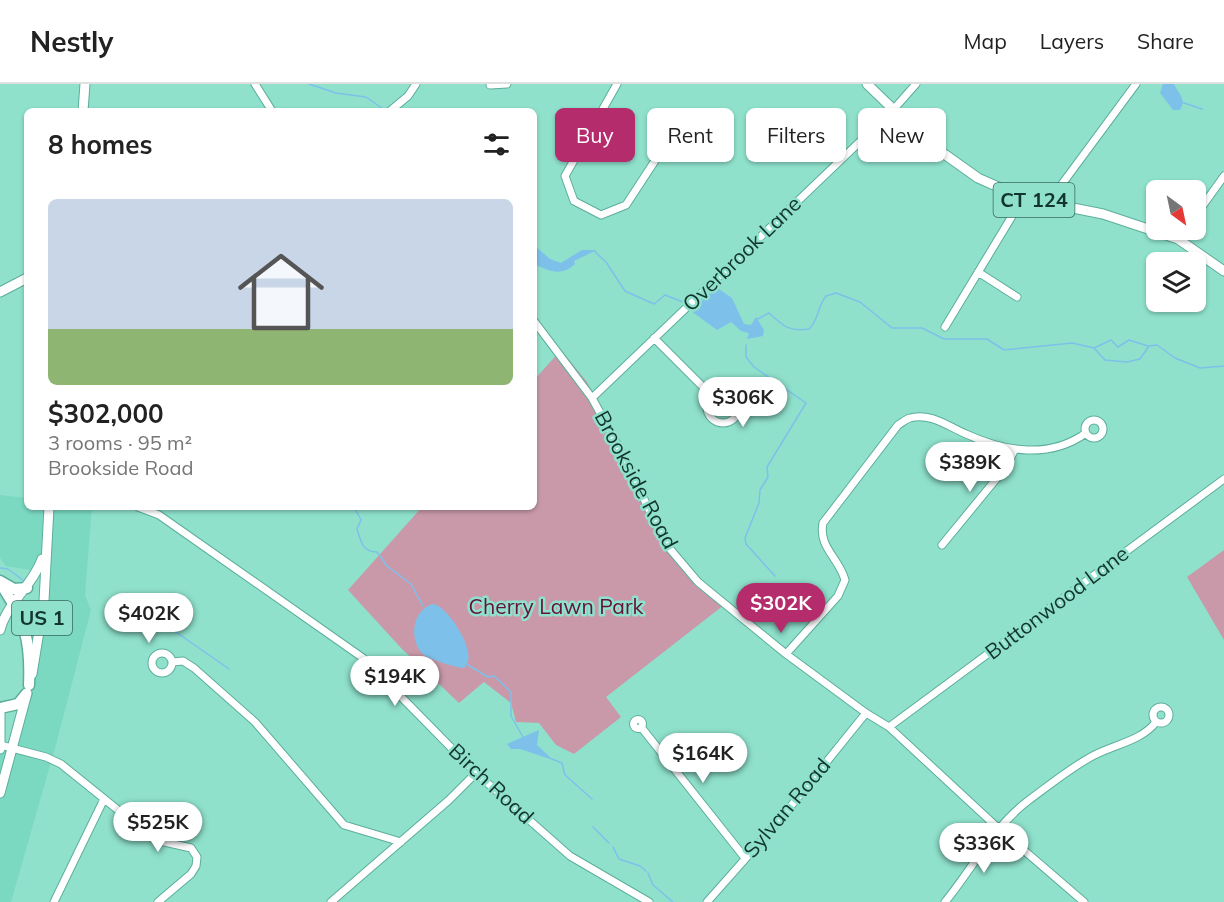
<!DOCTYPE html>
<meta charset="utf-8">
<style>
:root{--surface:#fff;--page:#f2f2f2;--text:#222;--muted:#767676;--line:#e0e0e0;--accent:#b42c6c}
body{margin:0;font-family:Mulish,sans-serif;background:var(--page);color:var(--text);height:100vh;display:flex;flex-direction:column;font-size:22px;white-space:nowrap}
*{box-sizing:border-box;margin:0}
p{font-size:20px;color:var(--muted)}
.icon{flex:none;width:33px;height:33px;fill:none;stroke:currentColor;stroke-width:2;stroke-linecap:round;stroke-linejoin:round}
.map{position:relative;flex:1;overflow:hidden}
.panel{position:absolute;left:24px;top:24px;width:513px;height:402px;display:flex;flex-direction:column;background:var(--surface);border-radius:9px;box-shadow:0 2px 4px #0004}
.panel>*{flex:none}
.hud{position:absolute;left:555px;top:24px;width:570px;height:54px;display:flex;gap:12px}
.needle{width:39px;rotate:147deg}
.tools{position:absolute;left:1146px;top:96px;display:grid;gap:12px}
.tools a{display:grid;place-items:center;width:60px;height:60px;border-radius:9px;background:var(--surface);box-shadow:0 2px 4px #0004;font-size:30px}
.price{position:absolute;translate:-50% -51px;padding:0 14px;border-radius:21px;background:#fff;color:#222;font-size:20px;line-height:39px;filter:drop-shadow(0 2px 3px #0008)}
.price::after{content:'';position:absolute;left:50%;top:36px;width:18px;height:14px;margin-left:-9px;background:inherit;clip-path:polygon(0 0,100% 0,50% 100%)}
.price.current{background:var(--accent);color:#fff}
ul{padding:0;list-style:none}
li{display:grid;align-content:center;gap:12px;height:318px;padding:0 24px}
li span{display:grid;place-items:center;height:186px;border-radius:9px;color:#555}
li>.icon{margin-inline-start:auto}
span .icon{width:108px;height:108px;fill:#fffc;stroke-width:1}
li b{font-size:26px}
h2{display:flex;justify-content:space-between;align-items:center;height:72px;padding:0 24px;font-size:26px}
.chip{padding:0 21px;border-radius:9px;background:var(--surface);box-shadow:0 2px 4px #0004;font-size:21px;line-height:54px}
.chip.current{background:var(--accent);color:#fff}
header{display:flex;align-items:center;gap:36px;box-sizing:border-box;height:84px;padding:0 30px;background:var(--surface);border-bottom:2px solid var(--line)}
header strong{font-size:28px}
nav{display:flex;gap:33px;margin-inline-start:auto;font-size:21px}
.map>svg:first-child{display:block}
.built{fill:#7bd9c2}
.green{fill:#c999aa}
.water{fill:#7dc1ea}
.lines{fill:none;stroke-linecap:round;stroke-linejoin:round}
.stream{stroke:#7dc1ea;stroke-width:1.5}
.minor-casing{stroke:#5cae9b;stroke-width:9}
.major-casing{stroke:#5cae9b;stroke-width:11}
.highway-casing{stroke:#5cae9b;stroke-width:13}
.minor{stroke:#fff;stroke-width:7}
.major{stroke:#fff;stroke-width:9}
.highway{stroke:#fff;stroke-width:10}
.labels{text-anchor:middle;stroke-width:5;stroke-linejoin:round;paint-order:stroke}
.shield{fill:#8fe1cc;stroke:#38695d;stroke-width:1.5}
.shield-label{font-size:20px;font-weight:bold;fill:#12352d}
.street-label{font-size:21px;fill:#12352d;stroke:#8fe1cc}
.park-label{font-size:21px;fill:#65113a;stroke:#8fe1cc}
</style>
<header>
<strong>Nestly</strong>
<nav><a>Map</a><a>Layers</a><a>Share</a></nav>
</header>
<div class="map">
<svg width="1224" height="818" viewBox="0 0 1224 818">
<rect width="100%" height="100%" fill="#8fe1cc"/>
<path class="built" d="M0 411 27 414V423H92L85 511 91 526 53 672 16 661 47 489 6 482 0 474Z
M0 663 51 678 11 818H0Z"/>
<path class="green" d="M561 266 587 298 678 475 724 521 606 613 621 633 574 670 556 661 539 639 516 638 511 619 484 598 459 619 401 564 348 506 422 423H534V296Z
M1224 466V556L1187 493Z"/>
<path class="water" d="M1163 0H1174C1178 10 1187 14 1180 26H1173L1160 9Z
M534 161 550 175 561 179 582 166H597L574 177 575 180C561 193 549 187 534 180Z
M716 203 732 214 744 240 751 241 756 233 764 246 763 252 747 255 749 249 741 247 731 238 717 246 691 227Z
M433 520C446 520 481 571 464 584 457 584 429 575 424 571 408 557 412 525 433 520Z
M539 646 537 661 553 676 520 665H511L507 660Z"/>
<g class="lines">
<path class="stream" d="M309 0 336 9 366 13 386 27
M1181 18 1202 25
M595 168 606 178 625 207 654 220 665 211 688 220
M756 236 769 229C783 241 787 248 809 245 819 236 817 223 826 212L836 209 860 218 892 244H922L944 255H987L1004 266 1072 259 1094 264 1105 276 1127 278 1140 275 1149 262 1157 261 1175 274 1200 284 1224 282
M746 261V273L754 283 806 319 767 383 768 393 760 406 759 419 745 454 746 460 775 492
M1094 264 1111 256 1118 263 1129 256 1148 262
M354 423 361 436 357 445C361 457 362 468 377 468L387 482 411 500 423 522
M0 484 8 485 23 496
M143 525 229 585
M468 581 488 593 494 592 511 608V632L523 653
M552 675 562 679 565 691 592 715
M593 743 609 759
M613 763 619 775 640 782 646 787
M648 789 653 801 673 818"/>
<defs>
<path id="minor" d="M255 0 272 27
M617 0 565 92 574 117 601 131 626 121 677 43 684 42 692 50V57L687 62H676L668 58
M490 1 507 0
M390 27 408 12 416 0
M1048 119 1136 0
M1196 131 1224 92
M1178 155 1185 146
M978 188 1017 213
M534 237 592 314 627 378 655 439 670 465 698 498 786 570 866 629 889 643 998 744 1084 818
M945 243 1023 114
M654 254 712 312
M707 323a16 16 0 1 1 32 0a16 16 0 1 1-32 0Z
M592 314 893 26 916 0
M1085 345a9 9 0 1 1 18 0a9 9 0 1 1-18 0Z
M138 423 159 431 363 574 476 689 570 772 649 818
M942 461 1006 383 1015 365
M152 579a10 10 0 1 1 20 0a10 10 0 1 1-20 0Z
M786 570 838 512 845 496C839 474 818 463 823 439L898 341C902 339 906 335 910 334 930 328 949 343 966 350 1005 368 1050 375 1086 349
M172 578 183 577 194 584 255 638 344 741 401 758
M1153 631a8 8 0 1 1 16 0a8 8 0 1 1-16 0Z
M633.5 640a4.5 4.5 0 1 1 9 0a4.5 4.5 0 1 1-9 0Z
M641 643 745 774
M889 643 1224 395
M0 661 46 673 61 680 149 751 160 757 191 764 197 773 196 782 191 790 158 818
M54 818 104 715
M331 818 449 716 476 689
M707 818 778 738 866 629
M945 818C973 784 993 743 1029 716 1048 702 1068 686 1089 674 1110 661 1141 658 1156 638"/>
<path id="major" d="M867 0 926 57 978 94 1023 114 1103 130 1178 155 1224 187
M83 27 85 0
M0 208 27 194
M0 546C7 519 33 501 42 475
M32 590 44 517 49 423
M0 626V665
M0 709 27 609"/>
<path id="highway" d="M0 497 14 505 27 504
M0 499C25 536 31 556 29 601
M0 624 18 620 26 610"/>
</defs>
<use href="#minor" class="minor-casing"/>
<use href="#major" class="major-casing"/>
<use href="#highway" class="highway-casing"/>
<use href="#minor" class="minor"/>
<use href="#major" class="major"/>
<use href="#highway" class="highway"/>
</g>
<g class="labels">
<g class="shield">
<rect x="993.5" y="99" width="81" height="34" rx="4.5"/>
<rect x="12" y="517" width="60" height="34" rx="4.5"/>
</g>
<g class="shield-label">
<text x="1034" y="123">CT 124</text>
<text x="42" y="541">US 1</text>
</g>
<g class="street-label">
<text transform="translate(742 170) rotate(-44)" y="7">Overbrook Lane</text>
<text transform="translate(636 396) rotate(62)" y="7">Brookside Road</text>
<text transform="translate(1057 519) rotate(-37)" y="7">Buttonwood Lane</text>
<text transform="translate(491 700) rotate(43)" y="7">Birch Road</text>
<text transform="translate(787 724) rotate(-50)" y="7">Sylvan Road</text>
</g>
<g class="park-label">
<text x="556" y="530">Cherry Lawn Park</text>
</g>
</g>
</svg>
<div class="tools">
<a><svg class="needle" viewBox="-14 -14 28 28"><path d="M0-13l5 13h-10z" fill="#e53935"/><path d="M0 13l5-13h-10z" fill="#767676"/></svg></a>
<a><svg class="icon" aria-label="layers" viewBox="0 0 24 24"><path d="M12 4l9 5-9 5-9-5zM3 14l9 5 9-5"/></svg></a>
</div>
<b class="price" style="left:743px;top:344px">$306K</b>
<b class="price" style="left:970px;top:409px">$389K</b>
<b class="price current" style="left:781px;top:550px">$302K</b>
<b class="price" style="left:149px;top:560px">$402K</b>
<b class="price" style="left:395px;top:623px">$194K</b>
<b class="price" style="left:703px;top:700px">$164K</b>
<b class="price" style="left:158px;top:769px">$525K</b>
<b class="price" style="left:984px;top:790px">$336K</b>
<div class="hud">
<a class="chip current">Buy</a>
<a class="chip">Rent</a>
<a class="chip">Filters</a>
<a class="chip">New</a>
</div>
<section class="panel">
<h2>8 homes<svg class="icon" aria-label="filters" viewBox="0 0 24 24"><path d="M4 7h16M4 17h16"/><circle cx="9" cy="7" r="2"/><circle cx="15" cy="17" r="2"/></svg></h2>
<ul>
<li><span style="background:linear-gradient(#c9d6e8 70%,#8fb573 0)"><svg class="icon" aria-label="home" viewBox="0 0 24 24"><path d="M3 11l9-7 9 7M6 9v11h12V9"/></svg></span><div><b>$302,000</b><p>3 rooms · 95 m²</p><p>Brookside Road</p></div></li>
</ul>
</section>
</div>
